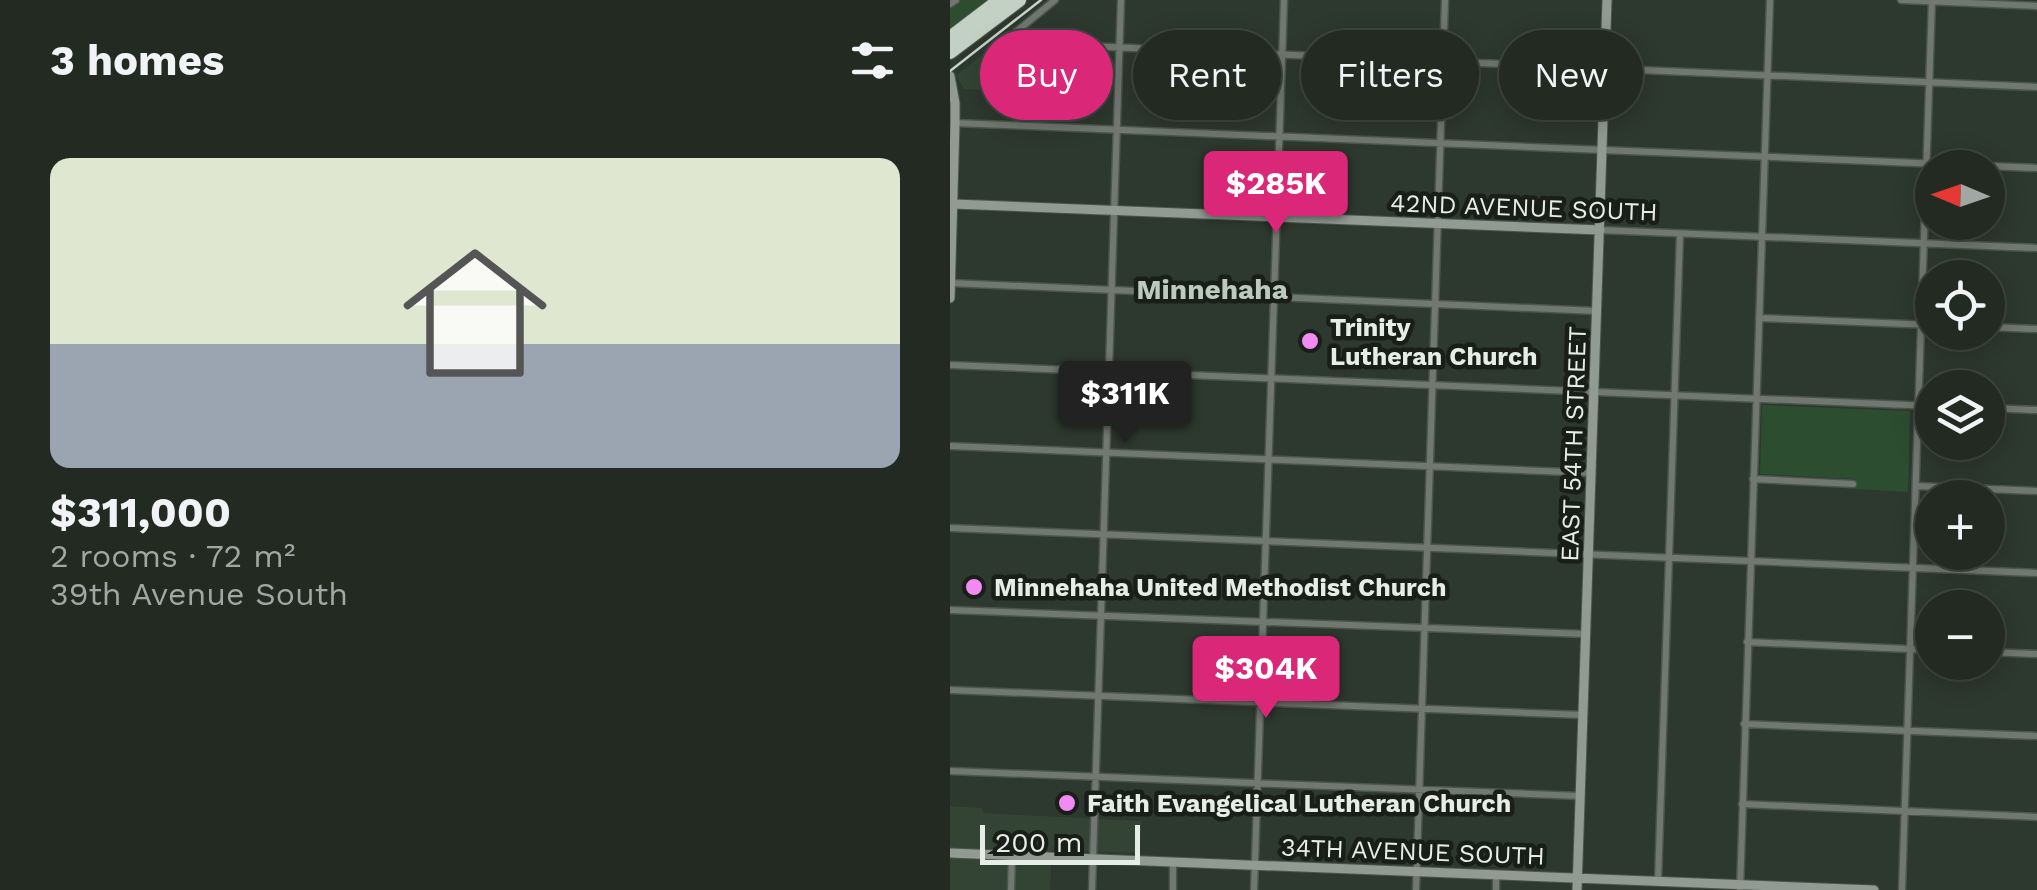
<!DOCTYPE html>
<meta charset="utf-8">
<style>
:root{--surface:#222a22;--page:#2e362f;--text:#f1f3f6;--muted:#a2a7a5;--line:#3f4640;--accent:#db2777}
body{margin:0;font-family:"Work Sans",sans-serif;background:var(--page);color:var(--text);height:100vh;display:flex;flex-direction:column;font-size:38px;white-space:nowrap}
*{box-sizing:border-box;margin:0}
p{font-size:32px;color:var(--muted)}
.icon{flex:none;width:55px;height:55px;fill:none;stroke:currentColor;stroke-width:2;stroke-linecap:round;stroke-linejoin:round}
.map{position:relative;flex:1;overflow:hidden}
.details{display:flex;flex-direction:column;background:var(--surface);width:950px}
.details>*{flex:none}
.top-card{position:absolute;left:30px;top:30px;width:905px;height:90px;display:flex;gap:20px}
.needle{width:65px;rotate:272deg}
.controls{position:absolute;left:965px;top:150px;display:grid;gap:20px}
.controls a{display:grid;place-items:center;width:90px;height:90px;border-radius:50%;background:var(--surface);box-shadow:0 5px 25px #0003,0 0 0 2px var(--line);font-size:50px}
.scale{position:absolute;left:30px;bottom:25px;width:160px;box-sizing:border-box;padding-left:10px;border:5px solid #e6ede6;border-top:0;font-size:28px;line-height:35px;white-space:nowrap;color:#e6ede6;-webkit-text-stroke:8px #191e19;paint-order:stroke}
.price{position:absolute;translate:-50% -85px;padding:0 22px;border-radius:10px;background:var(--accent);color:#fff;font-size:32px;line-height:65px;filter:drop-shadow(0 2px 5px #0008)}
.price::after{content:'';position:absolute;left:50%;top:60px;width:30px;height:22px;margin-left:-15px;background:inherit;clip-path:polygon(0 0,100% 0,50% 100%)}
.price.current{background:#222;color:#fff}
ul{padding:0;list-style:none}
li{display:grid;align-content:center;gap:20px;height:530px;padding:0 50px}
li+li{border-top:2px solid var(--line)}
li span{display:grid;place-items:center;height:310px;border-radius:20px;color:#555}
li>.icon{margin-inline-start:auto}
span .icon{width:180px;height:180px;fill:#fffc;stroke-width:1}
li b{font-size:42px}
h2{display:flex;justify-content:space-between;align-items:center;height:120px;padding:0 50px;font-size:42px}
.tag{padding:0 35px;border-radius:45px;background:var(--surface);box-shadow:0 5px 25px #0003,0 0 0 2px var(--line);font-size:35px;line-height:90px}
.tag.current{background:var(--accent);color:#fff}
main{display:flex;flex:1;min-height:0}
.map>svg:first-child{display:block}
.built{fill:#334434}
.green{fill:#2d4d31}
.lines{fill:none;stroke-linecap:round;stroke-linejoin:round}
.street-casing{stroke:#4b554b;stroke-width:9}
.secondary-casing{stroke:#4b554b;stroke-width:11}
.highway-casing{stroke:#4b554b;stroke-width:16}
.street{stroke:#717771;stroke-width:6}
.secondary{stroke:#929b93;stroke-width:9}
.highway{stroke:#c3d1c4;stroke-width:14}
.tram{stroke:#cbd2cb;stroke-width:2.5}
.poi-dot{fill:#f28af3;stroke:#191e19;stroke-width:4}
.labels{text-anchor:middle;stroke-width:9;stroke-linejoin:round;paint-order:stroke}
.street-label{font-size:25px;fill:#e6ede6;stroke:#191e19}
.poi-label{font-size:25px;font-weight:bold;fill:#e6ede6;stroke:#191e19;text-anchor:start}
.neighbourhood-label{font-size:28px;font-weight:bold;fill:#bdcbbe;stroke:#191e19}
</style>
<main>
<section class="details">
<h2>3 homes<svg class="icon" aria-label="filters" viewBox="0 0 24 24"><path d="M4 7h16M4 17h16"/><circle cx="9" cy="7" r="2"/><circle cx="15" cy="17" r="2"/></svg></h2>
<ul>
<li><span style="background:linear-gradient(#dfe7d0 60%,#9aa5b1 0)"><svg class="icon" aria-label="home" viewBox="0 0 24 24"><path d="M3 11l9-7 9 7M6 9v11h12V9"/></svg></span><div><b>$311,000</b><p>2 rooms · 72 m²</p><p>39th Avenue South</p></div></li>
</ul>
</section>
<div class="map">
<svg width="1087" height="890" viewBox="0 0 1087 890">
<rect width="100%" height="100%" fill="#2d382e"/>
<path class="built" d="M48 43 43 91 14 89 6 75Z
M0 806 32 808 33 813 191 821 190 853 102 850 100 890H0Z"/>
<path class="green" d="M0 0H37L0 29Z
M812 405 960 411 958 492 905 489V479L810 474Z"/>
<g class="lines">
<defs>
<path id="street" d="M105 0 66 32 63 36 65 43 1087 87
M951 0 1087 6
M0 4 6 0
M5 123 1087 168
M650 230 1087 248
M0 283 647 311
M809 318 982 325
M1038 327 1087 329
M0 365 982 406
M1038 408 1087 410
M0 446 642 473
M803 479 903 484
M966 486 1087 491
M0 528 1087 573
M0 610 636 634
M797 642 982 650
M1038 652 1087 654
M0 690 633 715
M794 724 1087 736
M0 771 630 796
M792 804 1087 817
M708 881 730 234
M61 890 62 856
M142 890 171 0
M223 890V862
M304 890 334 0
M466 890 495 0
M546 890V875
M790 890 820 0
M952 890 982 0"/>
<path id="secondary" d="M0 76 5 103V123L0 298
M3 204 650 230
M0 853 924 890
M627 890 657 0"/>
<path id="highway" d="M0 38 50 0
M0 52 69 0"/>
</defs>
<use href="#street" class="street-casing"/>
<use href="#secondary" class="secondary-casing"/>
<use href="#highway" class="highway-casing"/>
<use href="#street" class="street"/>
<use href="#secondary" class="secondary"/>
<use href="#highway" class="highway"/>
<path class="tram" d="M0 71 91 0"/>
</g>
<g class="poi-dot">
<circle cx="360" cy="341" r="10"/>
<circle cx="24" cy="587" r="10"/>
<circle cx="117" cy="803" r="10"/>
</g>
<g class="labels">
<g class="street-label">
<text transform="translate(574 207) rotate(2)" y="9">42ND AVENUE SOUTH</text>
<text transform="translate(623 444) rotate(-88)" y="9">EAST 54TH STREET</text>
<text transform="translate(463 851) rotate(2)" y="9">34TH AVENUE SOUTH</text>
</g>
<g class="poi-label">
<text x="380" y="336">Trinity<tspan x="380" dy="29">Lutheran Church</tspan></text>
<text x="44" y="596">Minnehaha United Methodist Church</text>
<text x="137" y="812">Faith Evangelical Lutheran Church</text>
</g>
<g class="neighbourhood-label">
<text x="262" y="299">Minnehaha</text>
</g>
</g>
</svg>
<div class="controls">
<a><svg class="needle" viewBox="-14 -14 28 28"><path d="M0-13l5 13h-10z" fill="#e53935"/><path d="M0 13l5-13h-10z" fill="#a2a7a5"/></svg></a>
<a><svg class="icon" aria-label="locate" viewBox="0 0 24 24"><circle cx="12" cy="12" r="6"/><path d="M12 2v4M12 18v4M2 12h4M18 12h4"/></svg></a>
<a><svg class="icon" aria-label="layers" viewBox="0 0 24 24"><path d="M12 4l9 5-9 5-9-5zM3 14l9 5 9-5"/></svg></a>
<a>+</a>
<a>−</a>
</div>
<div class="scale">200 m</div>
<b class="price" style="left:326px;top:236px">$285K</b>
<b class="price current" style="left:175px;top:446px">$311K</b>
<b class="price" style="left:316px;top:721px">$304K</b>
<div class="top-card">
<a class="tag current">Buy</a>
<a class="tag">Rent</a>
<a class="tag">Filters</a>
<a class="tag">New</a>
</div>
</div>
</main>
